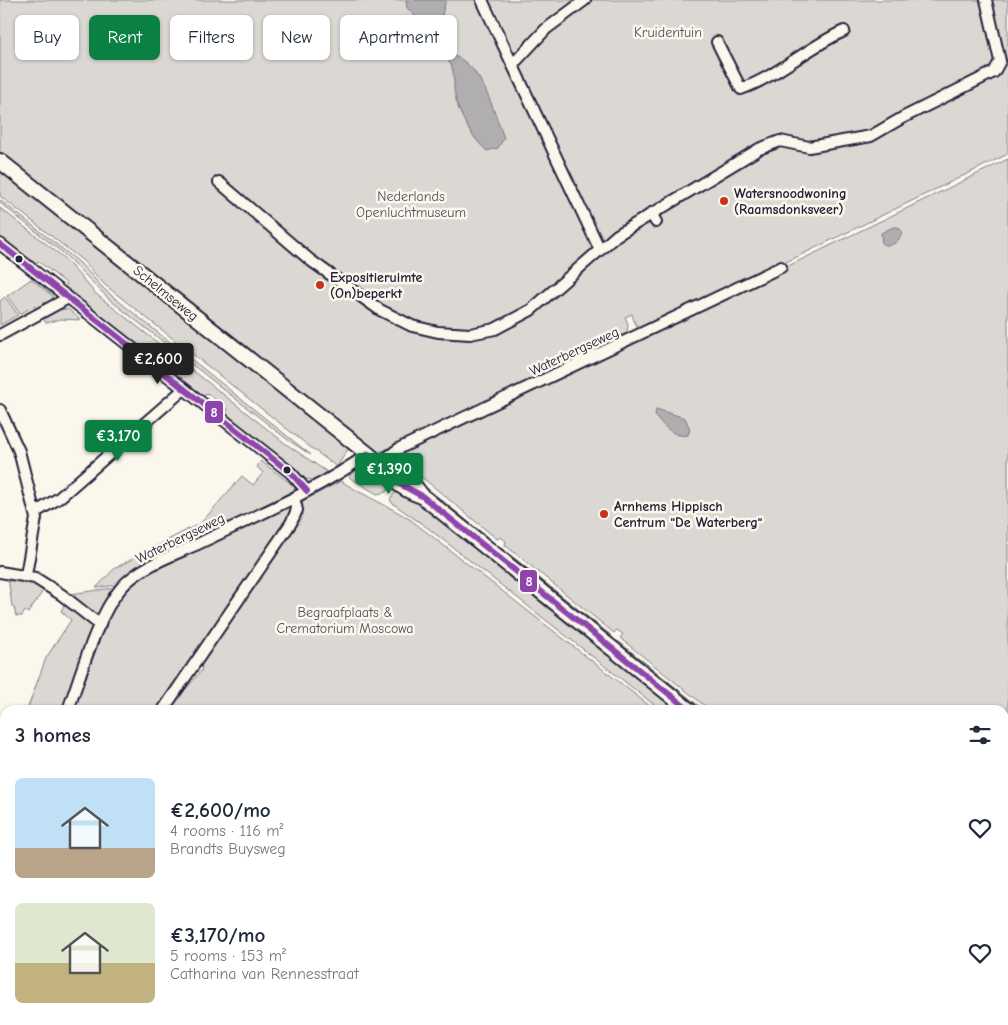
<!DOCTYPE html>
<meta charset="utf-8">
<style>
:root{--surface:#fff;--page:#f6f6f7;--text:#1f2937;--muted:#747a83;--accent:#0b8043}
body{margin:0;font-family:"Comic Neue",sans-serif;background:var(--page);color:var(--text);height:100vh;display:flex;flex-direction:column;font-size:19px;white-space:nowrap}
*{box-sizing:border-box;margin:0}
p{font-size:16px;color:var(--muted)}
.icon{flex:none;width:28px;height:28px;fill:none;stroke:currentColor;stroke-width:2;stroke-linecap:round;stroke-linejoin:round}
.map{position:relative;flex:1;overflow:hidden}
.drawer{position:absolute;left:0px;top:705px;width:1009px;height:320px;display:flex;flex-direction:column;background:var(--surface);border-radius:15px 15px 0 0;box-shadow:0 1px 4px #0004}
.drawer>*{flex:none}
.banner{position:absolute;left:15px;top:15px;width:500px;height:45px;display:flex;gap:10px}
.price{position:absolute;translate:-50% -42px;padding:0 11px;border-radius:5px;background:var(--accent);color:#fff;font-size:16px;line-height:32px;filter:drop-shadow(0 1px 2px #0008)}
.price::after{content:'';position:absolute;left:50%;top:30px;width:15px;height:11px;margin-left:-8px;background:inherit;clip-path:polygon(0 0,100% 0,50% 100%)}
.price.on{background:#222;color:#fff}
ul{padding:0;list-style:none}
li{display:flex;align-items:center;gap:15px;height:125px;padding:0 15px}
li span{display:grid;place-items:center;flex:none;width:140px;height:100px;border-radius:8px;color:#555}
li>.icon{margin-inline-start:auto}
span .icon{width:60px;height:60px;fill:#fffc;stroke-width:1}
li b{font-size:21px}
h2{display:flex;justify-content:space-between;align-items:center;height:60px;padding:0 15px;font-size:21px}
.pill{padding:0 18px;border-radius:8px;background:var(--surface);box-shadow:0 1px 4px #0004;font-size:18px;line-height:45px}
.pill.on{background:var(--accent);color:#fff}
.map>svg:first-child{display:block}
.green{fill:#dbd8d3;stroke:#7e7d87}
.water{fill:#b1aeb0;stroke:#787681}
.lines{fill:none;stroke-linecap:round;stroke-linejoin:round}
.street-casing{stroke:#22223b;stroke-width:14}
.secondary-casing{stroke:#22223b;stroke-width:18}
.primary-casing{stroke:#22223b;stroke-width:20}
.street{stroke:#fbf7ec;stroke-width:10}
.secondary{stroke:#fbf7ec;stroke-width:14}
.primary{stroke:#fbf7ec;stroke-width:16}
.bus-1-casing{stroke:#fbf7ec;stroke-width:10}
.bus-1{stroke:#8e44ad;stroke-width:6}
.poi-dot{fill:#c8321e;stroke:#fbf7ec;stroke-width:2}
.bus-dot{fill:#22223b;stroke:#fbf7ec;stroke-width:2}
.labels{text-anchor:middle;stroke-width:5;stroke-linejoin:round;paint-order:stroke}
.park-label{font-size:14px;fill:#505061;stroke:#fbf7ec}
.poi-label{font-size:14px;font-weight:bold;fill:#22223b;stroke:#fbf7ec;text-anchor:start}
.street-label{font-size:14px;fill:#22223b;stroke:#fbf7ec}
.line-badge{stroke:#fbf7ec;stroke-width:2}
.badge-label{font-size:14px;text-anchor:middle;font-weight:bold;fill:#fff}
</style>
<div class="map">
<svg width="1008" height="1025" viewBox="0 0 1008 1025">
<rect width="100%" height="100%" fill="#fbf7ec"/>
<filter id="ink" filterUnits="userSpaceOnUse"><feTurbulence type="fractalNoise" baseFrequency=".02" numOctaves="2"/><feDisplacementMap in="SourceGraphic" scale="10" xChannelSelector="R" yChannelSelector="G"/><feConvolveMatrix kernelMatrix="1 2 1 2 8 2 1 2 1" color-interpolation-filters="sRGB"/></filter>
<g filter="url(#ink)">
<path class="green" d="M0 0H1008V154L700 304 641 330 635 324 632 314 625 317 628 324 627 335 561 369 378 453 0 155Z
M1008 159V885L1004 883V710H710L620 638 623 634 617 630 614 633 505 545 506 541 501 537 497 539 418 474 400 456 403 451 435 436 437 437Z
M0 168 345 443 348 449 337 467 310 447 105 285 82 260 0 196Z
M0 200 79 262 106 291 311 455 288 440 110 300 63 253 0 203Z
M0 208 63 257 96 294 286 444 330 474 318 481 306 479 227 417 226 413 228 410 207 393 204 396 198 391 196 392 64 288 67 284 38 261 35 265 0 237Z
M31 279 53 296 52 300 36 310 34 306 20 314 7 296Z
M5 297 18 315 0 325V301Z
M68 309 81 320 60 319 46 323 43 318 58 310Z
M261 461 295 487 293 493 194 541 186 530 200 524 242 476 253 485 263 473 257 467Z
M368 466 393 484 386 492 377 494 350 478 349 476 359 468Z
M411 475 493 542 490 543 409 476Z
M341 481C364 496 389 506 411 520L655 710H168L202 670 201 663 296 523 303 501Z
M398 489 432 512 680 710H661L428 528 392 503 390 499Z
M283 509H289L291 515 158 710H74C85 679 106 611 127 589 137 579 150 572 163 566Z
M185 531 192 542 133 572 117 585 96 588 115 568Z
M503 549 612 636 609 638 502 552Z
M8 577 24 579 45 588 28 613 25 611 22 616H16L14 607 12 606Z
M114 588 96 619 68 597 70 594Z
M66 602 94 623 62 710H27L46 658 71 620 61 611Z
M618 641 704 710H698L617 644Z
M5 769V863L0 877V782Z
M5 895V1016L0 1025V908Z
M1004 914 1008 916V960L1004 956Z
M1004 968 1008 971V1025H171L165 1020H1004Z
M13 1020H144L150 1025H11Z"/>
<path class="water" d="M406 0H446L436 36 407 8Z
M448 55C481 58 494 113 504 138L498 148 487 151C472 138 458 114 455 95 452 80 457 70 446 58Z
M893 227H898L902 231C901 241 892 248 882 244L881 233Z
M656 409 685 418 690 429 688 435C674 438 663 426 655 415Z"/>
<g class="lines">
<defs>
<path id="street" d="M482 0 600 250
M717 42 741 89C778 76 808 47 844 31
M512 62 517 60 546 29 585 0
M219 182 310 260 380 310 412 326 438 332 470 334 495 329 531 310 617 235 759 149 780 141 809 147 871 136 902 118 994 72 1000 61 986 0
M651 213 656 222
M0 244 291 473 307 491
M0 335 68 298
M0 410 19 451 36 518 26 575
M379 463 400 448 781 267
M36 512 59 498 184 389
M0 572 35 578 62 595 100 625
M68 710C81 674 97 616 121 588 140 566 174 555 200 543 257 515 316 491 368 454
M163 710 291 523 297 510 294 498
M1004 752 1008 749
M0 893 5 880
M6 1025 8 1020"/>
<path id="secondary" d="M0 161 368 454C390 472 392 486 422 496
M379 463C398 469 411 480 422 496L689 710
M1004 899 1008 901"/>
<path id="primary" d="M1004 962 1008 965"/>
</defs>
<use href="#street" class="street-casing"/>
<use href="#secondary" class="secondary-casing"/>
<use href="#primary" class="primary-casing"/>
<use href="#street" class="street"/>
<use href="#secondary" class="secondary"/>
<use href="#primary" class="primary"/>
<defs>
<path id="bus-1" d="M0 244 291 473 307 491
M368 454 398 483 422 496 689 710"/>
</defs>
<use href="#bus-1" class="bus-1-casing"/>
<use href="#bus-1" class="bus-1"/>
</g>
</g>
<g class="poi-dot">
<circle cx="724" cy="201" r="5"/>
<circle cx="320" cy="285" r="5"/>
<circle cx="604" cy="514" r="5"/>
</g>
<g class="bus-dot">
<circle cx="19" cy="259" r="4.5"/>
<circle cx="287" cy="470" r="4.5"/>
</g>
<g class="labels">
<g class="park-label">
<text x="668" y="37">Kruidentuin</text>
<text x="411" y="201">Nederlands<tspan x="411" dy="16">Openluchtmuseum</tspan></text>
<text x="345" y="617">Begraafplaats &amp;<tspan x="345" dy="16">Crematorium Moscowa</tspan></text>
</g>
<g class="poi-label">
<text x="734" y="198">Watersnoodwoning<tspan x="734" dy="16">(Raamsdonksveer)</tspan></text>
<text x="330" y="282">Expositieruimte<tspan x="330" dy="16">(On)beperkt</tspan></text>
<text x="614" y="511">Arnhems Hippisch<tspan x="614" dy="16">Centrum "De Waterberg"</tspan></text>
</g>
<g class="street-label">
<text transform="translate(166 293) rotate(39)" y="5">Schelmseweg</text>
<text transform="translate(574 351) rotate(-25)" y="5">Waterbergseweg</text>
<text transform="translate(180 538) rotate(-26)" y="5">Waterbergseweg</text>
</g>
</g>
<g class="line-badge">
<rect x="204" y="400" width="20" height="24" rx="5" fill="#8e44ad"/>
<rect x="519" y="569" width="19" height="24" rx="5" fill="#8e44ad"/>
</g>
<g class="badge-label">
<text x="214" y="417">8</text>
<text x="529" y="586">8</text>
</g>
</svg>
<b class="price on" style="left:158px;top:385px">€2,600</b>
<b class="price" style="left:118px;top:462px">€3,170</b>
<b class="price" style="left:389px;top:495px">€1,390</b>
<div class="banner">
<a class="pill">Buy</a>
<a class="pill on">Rent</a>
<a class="pill">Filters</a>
<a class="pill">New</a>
<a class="pill">Apartment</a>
</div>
<section class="drawer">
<h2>3 homes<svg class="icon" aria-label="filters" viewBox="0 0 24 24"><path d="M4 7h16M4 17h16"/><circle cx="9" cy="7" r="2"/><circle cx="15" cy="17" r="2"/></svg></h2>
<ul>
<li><span style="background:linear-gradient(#bfe0f5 70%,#b9a48a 0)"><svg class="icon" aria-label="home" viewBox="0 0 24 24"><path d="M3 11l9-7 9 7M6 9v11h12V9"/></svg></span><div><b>€2,600/mo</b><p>4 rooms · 116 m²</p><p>Brandts Buysweg</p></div><svg class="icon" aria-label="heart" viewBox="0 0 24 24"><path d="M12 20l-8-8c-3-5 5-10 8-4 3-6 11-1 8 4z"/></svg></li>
<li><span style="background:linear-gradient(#dfe7d0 60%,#c2b280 0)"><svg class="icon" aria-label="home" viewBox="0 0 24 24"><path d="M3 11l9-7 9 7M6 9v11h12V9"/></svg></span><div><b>€3,170/mo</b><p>5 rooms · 153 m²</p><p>Catharina van Rennesstraat</p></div><svg class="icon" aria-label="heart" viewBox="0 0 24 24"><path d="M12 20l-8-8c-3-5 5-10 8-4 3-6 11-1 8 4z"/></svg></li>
</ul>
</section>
</div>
